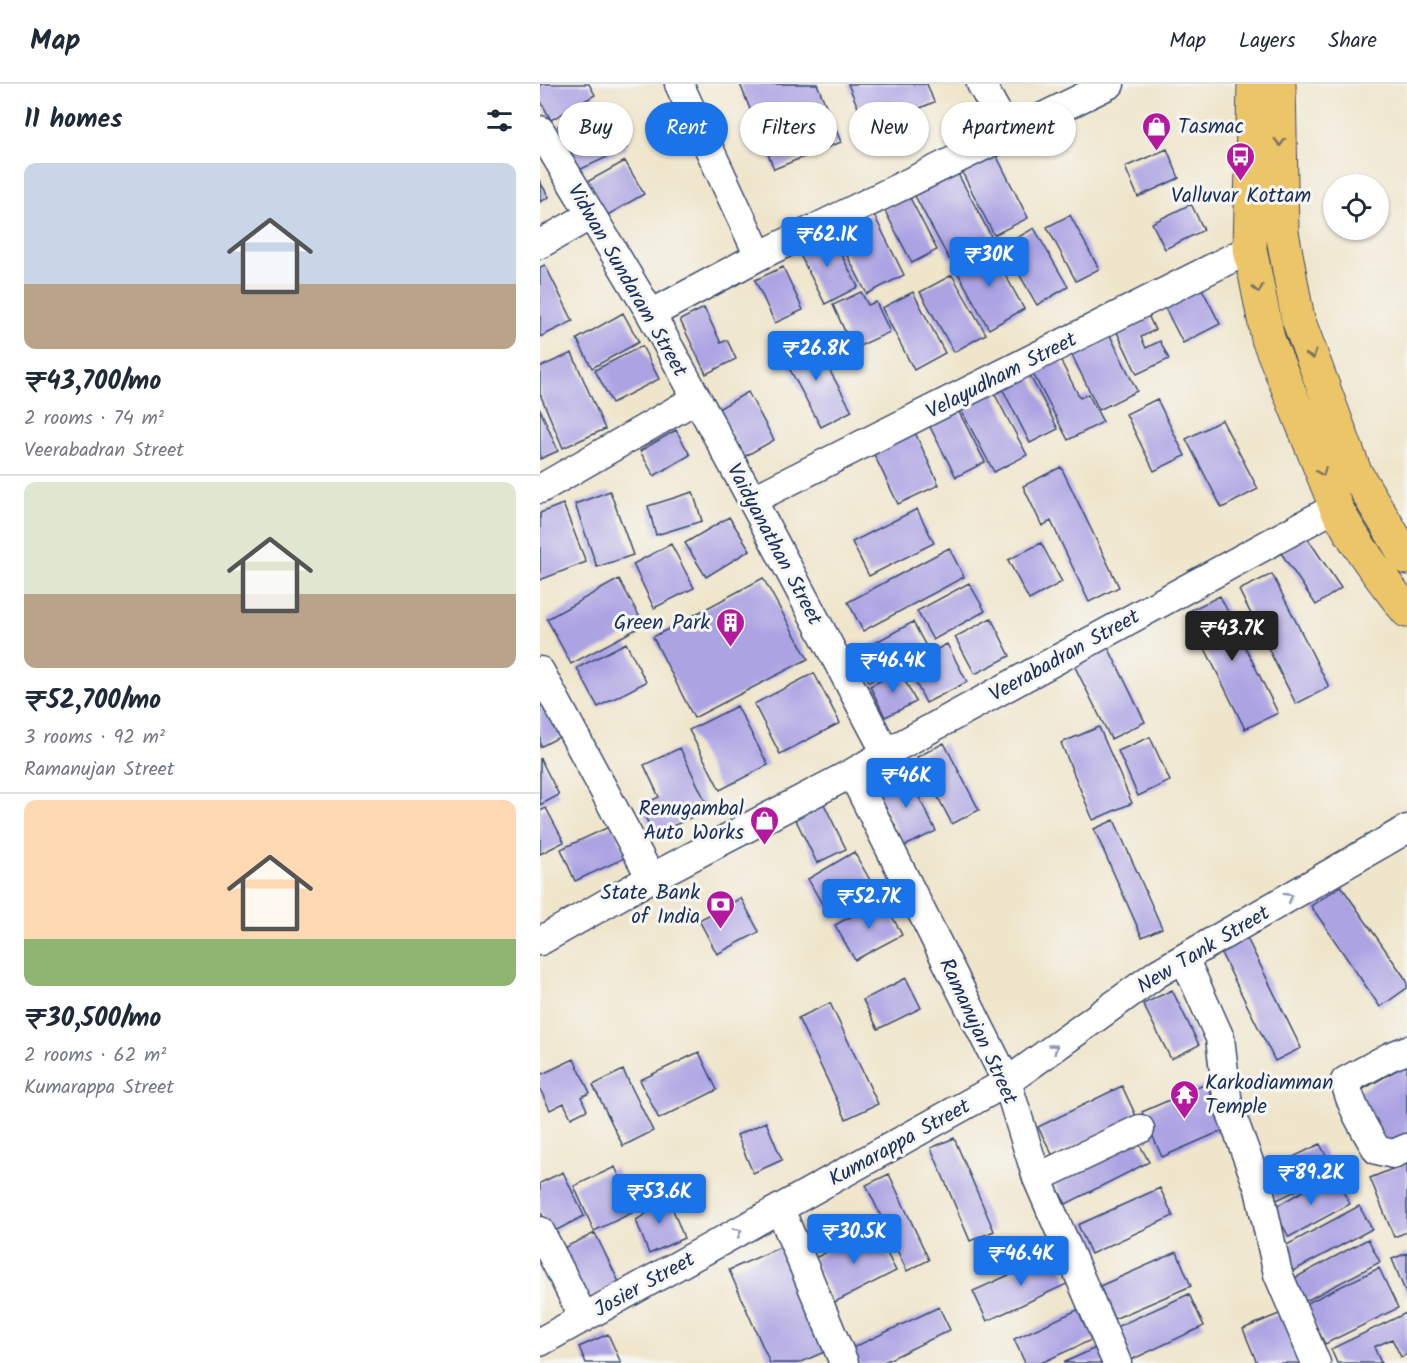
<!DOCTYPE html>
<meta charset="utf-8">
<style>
:root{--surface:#fff;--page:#f6f6f7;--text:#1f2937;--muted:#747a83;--line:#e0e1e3;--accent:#1a73e8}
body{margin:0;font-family:Kalam,sans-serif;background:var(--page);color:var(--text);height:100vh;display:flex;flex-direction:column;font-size:22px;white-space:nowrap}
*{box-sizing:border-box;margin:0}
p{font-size:20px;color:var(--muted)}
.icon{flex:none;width:33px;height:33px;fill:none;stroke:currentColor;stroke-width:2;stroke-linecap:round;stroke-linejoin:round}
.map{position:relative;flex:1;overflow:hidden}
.drawer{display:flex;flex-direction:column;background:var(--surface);width:540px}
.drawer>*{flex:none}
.hud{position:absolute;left:18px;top:18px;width:570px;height:54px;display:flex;gap:12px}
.tools{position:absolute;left:783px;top:90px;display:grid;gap:12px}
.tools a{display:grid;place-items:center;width:66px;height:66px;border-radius:50%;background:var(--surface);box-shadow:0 2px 4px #0004;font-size:30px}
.price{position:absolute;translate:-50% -51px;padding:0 14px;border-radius:6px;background:var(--accent);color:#fff;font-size:20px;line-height:39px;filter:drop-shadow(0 2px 3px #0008)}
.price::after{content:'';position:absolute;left:50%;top:36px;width:18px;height:14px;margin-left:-9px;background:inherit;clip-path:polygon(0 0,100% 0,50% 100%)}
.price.current{background:#222;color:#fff}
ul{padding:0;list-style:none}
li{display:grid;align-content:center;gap:12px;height:318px;padding:0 24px}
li+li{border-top:2px solid var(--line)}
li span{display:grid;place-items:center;height:186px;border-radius:12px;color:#555}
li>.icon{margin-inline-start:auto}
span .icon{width:108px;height:108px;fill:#fffc;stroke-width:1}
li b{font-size:26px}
h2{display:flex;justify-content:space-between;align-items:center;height:72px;padding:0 24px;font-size:26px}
.tag{padding:0 21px;border-radius:27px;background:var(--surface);box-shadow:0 2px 4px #0004;font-size:21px;line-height:54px}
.tag.current{background:var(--accent);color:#fff}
header{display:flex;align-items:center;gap:36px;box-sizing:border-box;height:84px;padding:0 30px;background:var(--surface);border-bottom:2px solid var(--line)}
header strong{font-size:28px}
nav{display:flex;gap:33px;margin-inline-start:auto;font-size:21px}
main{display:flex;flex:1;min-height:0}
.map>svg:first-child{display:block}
.building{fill:#aca3e3}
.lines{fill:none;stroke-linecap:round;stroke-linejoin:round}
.minor-casing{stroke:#3b4a6e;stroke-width:31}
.major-casing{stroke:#3b4a6e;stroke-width:35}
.minor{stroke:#fff;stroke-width:28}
.major{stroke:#edc569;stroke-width:33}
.oneway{stroke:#797263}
.oneway2{stroke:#8d97ae}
.labels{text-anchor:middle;stroke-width:6;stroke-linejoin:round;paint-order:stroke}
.poi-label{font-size:21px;fill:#1b2f5e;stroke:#f6f6f2;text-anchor:end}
.street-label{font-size:21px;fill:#1b2f5e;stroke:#f6f6f2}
</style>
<header>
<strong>Map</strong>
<nav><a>Map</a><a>Layers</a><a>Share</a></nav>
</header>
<main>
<section class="drawer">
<h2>11 homes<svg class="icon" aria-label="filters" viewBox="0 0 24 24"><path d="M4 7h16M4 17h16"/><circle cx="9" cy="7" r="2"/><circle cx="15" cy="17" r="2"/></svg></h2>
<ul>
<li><span style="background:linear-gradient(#c9d6e8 65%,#b9a48a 0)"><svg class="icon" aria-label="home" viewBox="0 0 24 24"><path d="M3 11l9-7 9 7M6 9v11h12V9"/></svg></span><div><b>₹43,700/mo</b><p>2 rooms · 74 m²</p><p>Veerabadran Street</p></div></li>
<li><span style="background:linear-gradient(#dfe7d0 60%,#b9a48a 0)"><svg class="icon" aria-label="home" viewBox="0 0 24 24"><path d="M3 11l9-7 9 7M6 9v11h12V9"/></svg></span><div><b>₹52,700/mo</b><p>3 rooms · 92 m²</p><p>Ramanujan Street</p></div></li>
<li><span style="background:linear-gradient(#ffd9b3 75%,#8fb573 0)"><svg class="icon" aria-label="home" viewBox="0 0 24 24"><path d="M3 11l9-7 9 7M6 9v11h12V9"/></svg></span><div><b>₹30,500/mo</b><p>2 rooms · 62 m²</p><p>Kumarappa Street</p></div></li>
</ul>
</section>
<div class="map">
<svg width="867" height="1279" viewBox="0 0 867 1279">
<rect width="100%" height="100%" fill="#f6f6f2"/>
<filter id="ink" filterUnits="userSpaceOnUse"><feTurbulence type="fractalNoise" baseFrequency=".0167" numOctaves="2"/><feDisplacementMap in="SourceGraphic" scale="12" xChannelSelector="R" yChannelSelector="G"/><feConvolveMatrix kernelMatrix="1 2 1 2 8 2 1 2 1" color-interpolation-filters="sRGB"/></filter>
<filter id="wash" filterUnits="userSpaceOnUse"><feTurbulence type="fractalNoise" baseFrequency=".008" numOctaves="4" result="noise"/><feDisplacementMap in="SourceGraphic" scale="24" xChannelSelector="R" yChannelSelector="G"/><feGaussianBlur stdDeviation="1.35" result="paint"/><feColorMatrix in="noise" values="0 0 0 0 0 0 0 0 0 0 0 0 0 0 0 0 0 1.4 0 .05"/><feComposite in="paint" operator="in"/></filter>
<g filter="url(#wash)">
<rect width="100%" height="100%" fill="#efe5cb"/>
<g id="blocks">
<path class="building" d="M0 0H49L55 11 11 36 0 16Z
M200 0H277L301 58 234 85Z
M308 0H387L394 18 328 47Z
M66 19 87 64 39 86 18 42Z
M452 63 488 134 454 151 418 80Z
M627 65 639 94 598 113 585 83Z
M85 77 104 110 66 132 47 98Z
M417 88 451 152 409 175 374 110Z
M0 98 9 113 0 118Z
M369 112 397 166 372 179 344 125Z
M651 120 664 146 625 165 612 139Z
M333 129 364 191 327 210 295 148Z
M530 131 559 185 536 197 507 143Z
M494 144 528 203 497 221 463 162Z
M290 149 318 203 285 220 257 165Z
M450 163 484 225 449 245 414 182Z
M5 181 33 237 0 253V183Z
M243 183 263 226 235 239 215 196Z
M412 191 446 250 414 268 380 208Z
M660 201 680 240 643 259 623 220Z
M321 208 328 221 336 218 350 248 313 265 293 221Z
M373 208 405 269 374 286 342 224Z
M164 224 181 259 187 256 196 275 166 290 140 236Z
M606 227 615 246 601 253 606 264 620 257 629 275 597 290 574 242Z
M83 229 99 258 52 284 37 255Z
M565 241 597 307 559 326 526 259Z
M271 253 312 327 281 343 241 269Z
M102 262 119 295 72 319 55 286Z
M516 268 540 314 548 310 563 338 528 356 489 282Z
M32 269 65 345 23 364 0 310V283Z
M488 288 518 345 490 359 461 302Z
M453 307 487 371 454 388 420 324Z
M208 308 234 356 204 373 178 325Z
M617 315 645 372 614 387 586 330Z
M0 325 18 367 0 375Z
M418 326 445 378 416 393 389 341Z
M682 336 718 405 682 424 646 355Z
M372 342 399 401 358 420 330 362Z
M136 346 150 371 114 392 100 367Z
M521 383 579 503 549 518 511 437 502 442 483 402Z
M70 407 93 471 57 483 35 420Z
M153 408 162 437 116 451 108 422Z
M23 420 46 478 0 496V429Z
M377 425 394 459 329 492 312 458Z
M189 433 210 466 166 493 145 459Z
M766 452 801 504 776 521 741 469Z
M501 459 522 498 489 516 468 476Z
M131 460 154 504 114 524 93 480Z
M409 464 424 493 323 547 308 518Z
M732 490 789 603 756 620 699 506Z
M223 494 268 575 154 634 113 553Z
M79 495 104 541 31 580 7 535Z
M429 499 445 527 393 556 377 527Z
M680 512 738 629 705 645 647 528Z
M451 534 470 572 435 590 415 553Z
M373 538 388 566 329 598 314 570Z
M86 559 106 598 58 623 37 584Z
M407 560 427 598 386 619 367 581Z
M568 563 605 638 571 655 534 581Z
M360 587 376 618 345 633 330 602Z
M274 589 300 639 240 670 214 620Z
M6 618 23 651 0 663V621Z
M197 622 228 681 180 706 149 646Z
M559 643 592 719 553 736 521 659Z
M610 653 630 697 598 712 578 667Z
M404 659 439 726 412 740 377 673Z
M140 664 169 725 114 751 100 722 119 713 104 681Z
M0 674 19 711 0 721Z
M366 688 396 747 365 762 335 704Z
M282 716 306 765 277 779 253 730Z
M6 724 24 758 0 770V727Z
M574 736 622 844 602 853 554 745Z
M73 741 87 773 35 797 21 765Z
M314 768 331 798 285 825 268 795Z
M801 802 867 897V904L840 923 771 822Z
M201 814 219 848 177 870 159 836Z
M343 815 362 851 315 876 295 841Z
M703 846 761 964 735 977 676 859Z
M366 894 381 924 338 945 323 916Z
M632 906 659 961 631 975 603 920Z
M290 919 338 1020 306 1035 258 934Z
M159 968 177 1006 119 1035 100 996Z
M34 975 50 1009 41 1013 47 1026 31 1034 24 1019 10 1026 0 1005V991Z
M867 980V1058L851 1067 818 1008Z
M83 986 113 1047 83 1062 53 1001Z
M666 1000 686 1045 622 1073 602 1028Z
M582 1002 596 1032 513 1072 498 1043Z
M226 1038 242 1076 213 1089 197 1051Z
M414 1054 454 1147 430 1157 391 1064Z
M597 1056 609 1078 526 1120 514 1098Z
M780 1060 794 1088 735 1117 720 1089Z
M867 1079V1148L854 1153 830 1094Z
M75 1083 96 1127 54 1147 34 1102Z
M23 1088 44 1132 11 1149 0 1126V1099Z
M349 1090 389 1176 367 1187 326 1101Z
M793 1090 810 1120 749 1153 733 1124Z
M620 1104 633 1132 551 1170 538 1141Z
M128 1113 144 1154 109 1170 96 1136 106 1130 100 1119Z
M819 1122 832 1145 753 1187 741 1164Z
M334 1144 356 1187 295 1218 273 1175Z
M55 1149 80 1200 47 1217 21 1165Z
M828 1155 840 1178 762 1219 751 1196Z
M245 1161 291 1265 259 1279H230L189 1186Z
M637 1168 651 1202 574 1235 560 1202Z
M867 1169V1212L852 1175Z
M516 1170 529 1199 447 1237 433 1207Z
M839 1184 858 1224 785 1260 765 1220Z
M649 1210 664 1242 591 1276 576 1243Z
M546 1222 560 1252 501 1279H485L474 1255Z
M399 1223 410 1246 342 1279H319L312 1264Z
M746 1227 768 1279H717L703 1245Z
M866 1229 867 1232V1270L861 1273 852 1255 834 1263 841 1279H797L791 1265Z
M68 1250 81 1279H46L39 1263Z
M562 1261 570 1279H523Z"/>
</g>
</g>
<g filter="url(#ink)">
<use href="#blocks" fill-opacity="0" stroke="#3b4a6e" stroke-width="1.5"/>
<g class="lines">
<defs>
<path id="minor" d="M139 0 219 172
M441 0 469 50
M0 46 111 230 212 416 346 669
M0 160 51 131
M111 230 219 172 570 0
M0 405 156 315
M212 416 710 165
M0 587 111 794
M312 689 467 998 497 1094 577 1279
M0 857 111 794 312 689 346 669 796 423
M644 874 680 954 688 1021 719 1105 738 1190 776 1279
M867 966 849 973 805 997C811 1023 824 1044 837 1066L853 1070 867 1064
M497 1094 600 1045
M240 1125 304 1279
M0 1147 44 1234
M0 1258 467 998 618 889 867 745"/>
<path id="major" d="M714 0 710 165 728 255 796 423C815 460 841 494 867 527
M739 0 742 148 758 235 815 388 867 474"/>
</defs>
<use href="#minor" class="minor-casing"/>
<use href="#major" class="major-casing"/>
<use href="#minor" class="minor"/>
<use href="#major" class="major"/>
</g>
<defs><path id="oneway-chevron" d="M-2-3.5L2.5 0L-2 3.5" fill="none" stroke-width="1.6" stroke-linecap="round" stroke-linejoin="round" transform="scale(1.5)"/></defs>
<g class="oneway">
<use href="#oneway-chevron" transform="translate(740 58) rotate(89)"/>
<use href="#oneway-chevron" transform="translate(718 205) rotate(79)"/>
<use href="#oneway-chevron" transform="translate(772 271) rotate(70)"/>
<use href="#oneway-chevron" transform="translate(782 388) rotate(68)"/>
</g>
<g class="oneway2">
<use href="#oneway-chevron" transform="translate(749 813) rotate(-30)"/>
<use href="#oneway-chevron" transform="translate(514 964) rotate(-36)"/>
<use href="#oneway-chevron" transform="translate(198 1148) rotate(-29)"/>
</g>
</g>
<defs>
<symbol id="shop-pin" viewBox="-11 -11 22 30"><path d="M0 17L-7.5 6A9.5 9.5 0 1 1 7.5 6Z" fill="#b5179e" stroke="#f6f6f2"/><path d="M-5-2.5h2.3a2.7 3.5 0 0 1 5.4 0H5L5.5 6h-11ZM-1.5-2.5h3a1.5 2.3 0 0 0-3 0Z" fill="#fff"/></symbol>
<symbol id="bus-pin" viewBox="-11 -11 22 30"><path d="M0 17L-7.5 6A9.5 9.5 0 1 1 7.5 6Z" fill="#b5179e" stroke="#f6f6f2"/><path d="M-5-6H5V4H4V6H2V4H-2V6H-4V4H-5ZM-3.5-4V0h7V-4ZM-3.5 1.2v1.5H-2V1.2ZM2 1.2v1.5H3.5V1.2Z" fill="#fff"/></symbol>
<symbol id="building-pin" viewBox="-11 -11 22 30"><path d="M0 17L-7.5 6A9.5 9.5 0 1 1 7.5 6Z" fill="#b5179e" stroke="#f6f6f2"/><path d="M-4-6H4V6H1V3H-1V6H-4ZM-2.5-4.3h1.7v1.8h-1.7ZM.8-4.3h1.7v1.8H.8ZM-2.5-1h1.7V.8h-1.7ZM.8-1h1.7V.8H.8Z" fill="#fff"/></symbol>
<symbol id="bank-pin" viewBox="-11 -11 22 30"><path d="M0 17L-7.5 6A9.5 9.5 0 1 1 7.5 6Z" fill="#b5179e" stroke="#f6f6f2"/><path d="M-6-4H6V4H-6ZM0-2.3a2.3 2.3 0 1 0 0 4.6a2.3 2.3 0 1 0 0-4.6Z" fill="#fff"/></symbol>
<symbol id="temple-pin" viewBox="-11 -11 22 30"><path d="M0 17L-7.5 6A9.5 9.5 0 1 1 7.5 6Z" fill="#b5179e" stroke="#f6f6f2"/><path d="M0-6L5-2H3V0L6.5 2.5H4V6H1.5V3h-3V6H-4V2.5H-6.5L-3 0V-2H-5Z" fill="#fff"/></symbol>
</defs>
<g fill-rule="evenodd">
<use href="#shop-pin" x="600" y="26" width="33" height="45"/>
<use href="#bus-pin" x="684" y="56" width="33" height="45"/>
<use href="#building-pin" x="174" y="522" width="33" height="45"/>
<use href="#shop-pin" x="208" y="720" width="33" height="45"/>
<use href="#bank-pin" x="164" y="804" width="33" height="45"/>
<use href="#temple-pin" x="628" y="994" width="33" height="45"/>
</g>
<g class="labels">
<g class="poi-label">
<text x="638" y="49" text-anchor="start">Tasmac</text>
<text x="701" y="118" text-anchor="middle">Valluvar Kottam</text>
<text x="170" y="545">Green Park</text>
<text x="204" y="731">Renugambal<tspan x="204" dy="24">Auto Works</tspan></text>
<text x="160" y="815">State Bank<tspan x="160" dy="24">of India</tspan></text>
<text x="665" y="1005" text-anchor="start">Karkodiamman<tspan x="665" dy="24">Temple</tspan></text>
</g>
<g class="street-label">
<text transform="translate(88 196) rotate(60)" y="7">Vidwan Sundaram Street</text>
<text transform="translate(461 291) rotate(-27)" y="7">Velayudham Street</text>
<text transform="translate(235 460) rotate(62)" y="7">Vaidyanathan Street</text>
<text transform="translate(524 571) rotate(-29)" y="7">Veerabadran Street</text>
<text transform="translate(663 865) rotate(-31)" y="7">New Tank Street</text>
<text transform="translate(439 947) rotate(65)" y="7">Ramanujan Street</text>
<text transform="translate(359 1058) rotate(-29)" y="7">Kumarappa Street</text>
<text transform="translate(104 1200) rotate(-29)" y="7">Josier Street</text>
</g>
</g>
</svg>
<div class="tools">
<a><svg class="icon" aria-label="locate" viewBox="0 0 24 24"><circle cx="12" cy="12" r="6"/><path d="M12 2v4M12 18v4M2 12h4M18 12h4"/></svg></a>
</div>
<b class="price" style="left:287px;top:184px">₹62.1K</b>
<b class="price" style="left:449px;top:204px">₹30K</b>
<b class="price" style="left:276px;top:298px">₹26.8K</b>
<b class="price current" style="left:692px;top:578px">₹43.7K</b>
<b class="price" style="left:353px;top:610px">₹46.4K</b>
<b class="price" style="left:366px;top:725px">₹46K</b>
<b class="price" style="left:329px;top:846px">₹52.7K</b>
<b class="price" style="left:771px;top:1122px">₹89.2K</b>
<b class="price" style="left:119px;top:1141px">₹53.6K</b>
<b class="price" style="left:314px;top:1181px">₹30.5K</b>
<b class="price" style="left:481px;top:1203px">₹46.4K</b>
<div class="hud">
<a class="tag">Buy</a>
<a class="tag current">Rent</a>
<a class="tag">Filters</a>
<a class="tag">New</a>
<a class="tag">Apartment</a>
</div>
</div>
</main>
